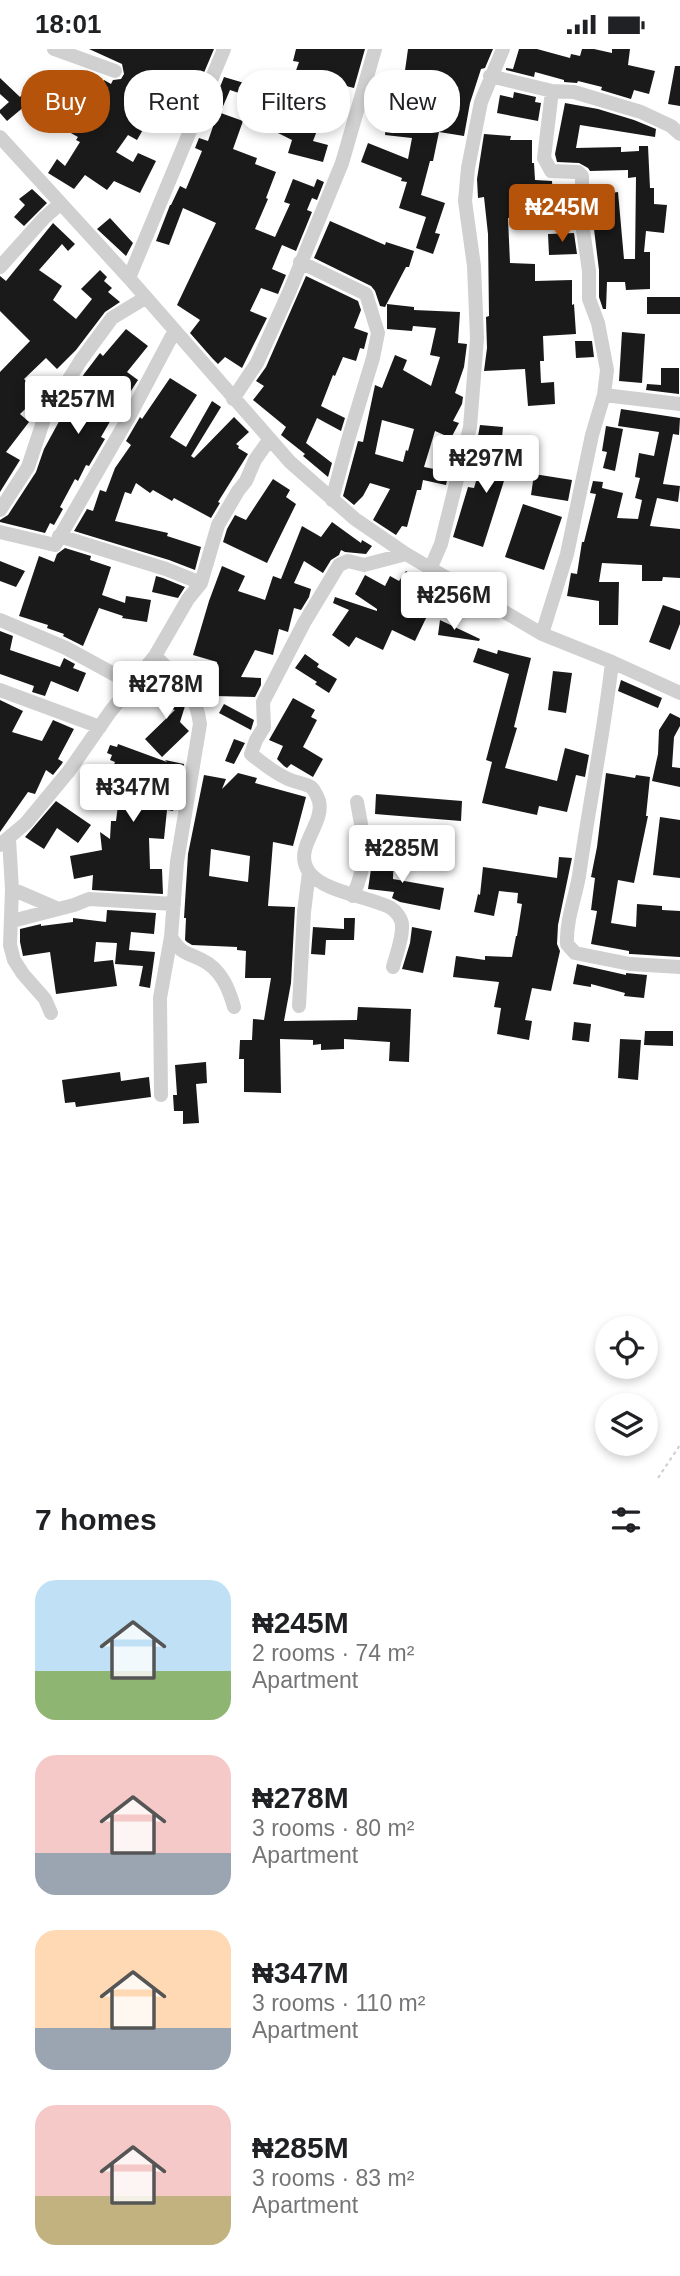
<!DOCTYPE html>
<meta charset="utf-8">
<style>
:root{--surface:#fff;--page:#f2f2f2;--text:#202124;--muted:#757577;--accent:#b45309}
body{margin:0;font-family:Helvetica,sans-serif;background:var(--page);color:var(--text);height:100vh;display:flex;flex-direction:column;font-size:26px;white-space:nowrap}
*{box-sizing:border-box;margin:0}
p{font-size:23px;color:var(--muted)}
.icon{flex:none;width:38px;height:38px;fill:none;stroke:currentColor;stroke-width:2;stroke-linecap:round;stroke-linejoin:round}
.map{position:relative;height:1429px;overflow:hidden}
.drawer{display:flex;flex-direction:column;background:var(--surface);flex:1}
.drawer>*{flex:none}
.banner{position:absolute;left:21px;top:21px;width:639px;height:63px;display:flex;gap:14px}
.fabs{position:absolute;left:595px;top:1267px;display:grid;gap:14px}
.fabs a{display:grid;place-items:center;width:63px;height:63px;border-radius:50%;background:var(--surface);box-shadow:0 4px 10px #0003;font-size:35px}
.price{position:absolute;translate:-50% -60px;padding:0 16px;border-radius:7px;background:#fff;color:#222;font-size:23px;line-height:46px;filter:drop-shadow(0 2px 4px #0008)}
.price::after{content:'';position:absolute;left:50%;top:42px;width:21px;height:16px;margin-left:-10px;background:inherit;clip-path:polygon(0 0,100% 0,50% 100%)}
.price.current{background:var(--accent);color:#fff}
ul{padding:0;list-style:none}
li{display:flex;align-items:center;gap:21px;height:175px;padding:0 35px}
li span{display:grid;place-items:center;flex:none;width:196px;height:140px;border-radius:21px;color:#555}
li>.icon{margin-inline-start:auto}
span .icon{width:84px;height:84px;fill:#fffc;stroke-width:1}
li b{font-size:30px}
h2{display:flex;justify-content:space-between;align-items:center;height:84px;padding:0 35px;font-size:30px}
.chip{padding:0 24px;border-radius:28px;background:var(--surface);box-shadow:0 4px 10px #0003;font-size:24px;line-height:63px}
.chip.current{background:var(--accent);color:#fff}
.status{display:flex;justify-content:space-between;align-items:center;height:49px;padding:0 35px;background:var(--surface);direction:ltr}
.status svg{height:19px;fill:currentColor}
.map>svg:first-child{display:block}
.building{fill:#1a1a1a;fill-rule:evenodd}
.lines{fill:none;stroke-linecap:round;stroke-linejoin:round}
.path{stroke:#cdcdcd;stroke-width:2;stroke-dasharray:3.5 3.5;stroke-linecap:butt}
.street{stroke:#d0d0d0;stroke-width:14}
</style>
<div class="status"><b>18:01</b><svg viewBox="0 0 49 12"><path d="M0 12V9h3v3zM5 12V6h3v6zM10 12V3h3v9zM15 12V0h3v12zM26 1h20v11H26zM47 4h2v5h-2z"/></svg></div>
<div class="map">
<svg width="680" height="1429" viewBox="0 0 680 1429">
<rect width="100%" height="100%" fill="#fff"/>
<path class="building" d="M89 0H214L192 52 184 47 175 61 168 57 177 43 142 23 133 39 159 53 137 91 128 86 116 103 133 113 138 104 156 112 140 144 114 132 107 141 85 126 74 140 48 124 57 110 65 117 80 93 76 91 78 88 69 83 78 67 89 74 98 57 66 42 77 21 103 33 104 31 111 35 113 31 121 30 124 25 122 15Z
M296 0H365L354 39 342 36 337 58 327 56 313 92 328 96 323 113 288 104 292 91 260 75 269 54 230 41 221 62 212 58 224 28 268 41 286 50 299 13 293 12Z
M408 0H493L485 19 481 20 470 54 464 87 439 83 433 112H430L421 146 445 154 435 184 440 185 433 205 416 199 426 168 399 159 407 133 401 132 402 129 361 113 368 94 408 110 412 89 385 86 390 42 402 43Z
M519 0H537L570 9 571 5 580 7 582 0H594L612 4V0H630L628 16 655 22 649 45 634 41 631 50 601 41 602 38 578 32 577 34 564 33V31L535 23 534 28 506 21V19L513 20Z
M675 17H680V57L668 55Z
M0 29 20 48 28 39 51 52 37 66 25 57 7 72 0 64V61L9 53 0 45Z
M514 43 536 48 535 53 541 54 538 72 497 64 500 46 513 49Z
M565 54 598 60 634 71 656 80 655 88 580 76 576 99 621 98V103L639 102V97H648L650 139H654V155L667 156 664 184 646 182 644 203H650V240L626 241 625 233H607L606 260H603L599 248V221L592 164 607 163 605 145 618 143 624 210H635L636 128 628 129V121L590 122 588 119 579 114 557 113 555 105Z
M218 63 243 72 233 100 257 109 255 115 276 123 266 149 268 150 255 180 275 188 290 155 284 153 293 130 314 138 317 130 324 133 317 151 312 149 307 161 312 163 296 202 282 196 272 220 286 226 278 245 261 239 250 262 267 269 242 319 225 308 218 315 212 309 190 284 200 271 177 256 216 174 183 159 169 196 156 192 170 156H171L180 137 186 140 202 102 195 99 199 89 208 92Z
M484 85 511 87 510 91H532V114H534L535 131 552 132 555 180 540 181 539 165 508 169 510 214 535 215V232L572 231V256L574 255 576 285 543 287 544 312H540L541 334 554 333 555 355 528 357 525 320 484 322 487 299 486 268 489 267 488 185 484 148 478 149 477 130Z
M32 140 47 154 24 177 14 168 25 156 19 150Z
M110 169 133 194 126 207 97 180Z
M330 172 385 196 386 193 414 202 409 218H406L385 258 380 257 375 242 371 237 314 209Z
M53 174 75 195 68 202 62 195 39 221 62 237 53 251 76 270 92 250 81 240 100 221 107 228 104 232 112 239 108 243 120 253 105 263 76 301 57 320 46 309 24 330 40 346 20 365 29 373 6 403 20 411 0 443V323L30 292 0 262V227L6 232Z
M574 184 577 205 549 206 548 185Z
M306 227 358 252 361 261 354 279 368 284 364 300 360 299 356 312 343 308 335 327 333 326 321 357 345 369 341 382 317 369 306 394 332 414 328 428 303 407 305 405 281 386 286 378 253 351 264 337 256 332 266 318Z
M647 248H680V265H647Z
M387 255 414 258V261L460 263 458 294 467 295 464 318 455 344 463 348 462 355 453 372 459 374 451 389 435 382 424 418 449 423 446 436 423 431 421 441H417L407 478 402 477 396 486 373 471 390 440 370 434 363 447 354 456 343 447 358 392 363 393 375 336 382 339 395 306 407 311 403 321 431 337 440 308 430 306 436 279 413 277 412 282 387 280ZM382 371 414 380 408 402 406 401 403 413 375 405Z
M126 280 148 297 127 323 138 331 125 351 123 350 101 388 105 390 89 417 86 416 78 432 75 430 60 458 63 460 54 476 50 474 45 484 0 473V471L8 466 36 423 44 400 62 367 71 373 83 350 73 344 84 325 100 304 103 307Z
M622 283 645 285 642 334 619 332Z
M575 292H592L594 308 576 309Z
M661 319H679V345L646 341 647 335 661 336Z
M170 329 197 346 170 388 186 398 212 352 221 358 191 407 194 409 234 368 249 383 236 395 239 397 238 399 248 405 218 453 220 454 211 469 174 449 172 452 153 441 150 444 136 434 131 445 125 443 115 472 168 484 167 487 201 498 195 521 169 511 74 482 87 460 93 462 100 441 106 443 115 419 131 396 126 392 140 368 142 370Z
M621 360 680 369 679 386 673 385 663 435 680 437 678 453 657 449 650 477 680 480V529L663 528 662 532H642V516L602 514 599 533H619L618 576H599V552L567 547 571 524 577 525 582 493H584L596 445 590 444 593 432 603 433 602 439 623 444 617 469 638 470 642 451 635 449 640 429 635 428 639 404 654 407 659 383 618 377Z
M480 376 503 378 502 389 478 387Z
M606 377 623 380 615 422 603 419 607 403 602 402Z
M499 391 523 394 521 415 510 413 483 498 453 488 468 438 474 439 482 412 495 416Z
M534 425 572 431 568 452 531 446Z
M273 430 290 441 286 448 296 455 267 514 223 493 227 480 235 466 246 471Z
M523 455 562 468 544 521 505 508Z
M332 473 361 494 362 491 372 497 366 505 345 503 341 501 339 506 331 511 323 524 304 512 294 534 311 540 309 548 301 561 294 559 288 583 279 580 273 606 255 601 241 628 261 629V636L255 648 215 647 217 613 193 606 209 552 222 517 245 527 238 542 265 551 273 527 281 530 302 477 321 488Z
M65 499 91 507 90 511 111 518 102 546 125 554 126 547 151 551 147 573 122 569 123 567 99 559 83 597 63 587 64 585 47 579 48 576 19 567 39 507 54 513 57 505Z
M0 512 25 522 16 538 0 532Z
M406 522 439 543 435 551 411 536 401 552 428 565 415 592 392 581 383 601 356 588 349 598 332 586 349 561 333 554 335 548 377 562V560L355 545 365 526 385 537 390 527 399 532Z
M156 527 163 529 185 538 178 549 152 543Z
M663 556 680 562V575L670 601 649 593Z
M440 571 480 590 479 592 438 586Z
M0 582 13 587 10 601 60 618 64 609 75 615 73 619 86 624 78 643 51 632 45 647 32 643 34 637 0 625Z
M478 599 497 605 498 601 531 609 514 678 517 679 505 719 557 732 565 699 589 706 585 728 576 726 567 763 539 757 537 766 482 754 492 713 486 711 509 625 473 613Z
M305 605 319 615 317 618 337 630 329 644 315 635 317 633 295 619Z
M553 622 572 624 566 664 548 661Z
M621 631 662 649 658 659 618 642Z
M146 637 181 649 185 657 180 673 189 682 162 708 145 690 175 661 142 650Z
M293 649 315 661 311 668 317 671 303 698 323 710 313 728 291 715 287 719 284 717 277 710 283 697 269 691Z
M0 651 23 662 12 683 42 692 53 671 74 680 58 710 63 713 61 716 53 726 46 721 35 745 28 743 0 783Z
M224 655 254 671 251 681 219 664Z
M670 664 680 669V677L674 688 672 718 680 719V738L652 732 658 705 659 681Z
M234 690 245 694 234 715 225 712Z
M118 695 167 713 165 711 184 715 173 762 167 761 164 790 149 789 150 820H162L163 845 92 841 93 826 74 830 70 807 102 801 100 783 110 790 111 772H116L119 748 112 745V741L105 738 115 713 110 711 112 706 107 704 110 696 117 698Z
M238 724 257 729 255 734 306 748 293 797 273 793 268 857 295 858 291 934 284 972 357 971 358 958 411 960 409 1013 389 1012 390 993 344 990V1000L321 1001V995L313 996V991L280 990 281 1044 244 1043V1010H239L240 991H252L253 970 264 971 271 929H245L246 902 237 901V898L192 896 187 893 185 891 186 869H184L188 805 204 726 226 730 222 740ZM211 800 250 807 248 833 209 827Z
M606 724 635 729 636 726 650 728 646 767H648L634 834 618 831 611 874 636 878 637 855 662 857V861L680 862V908L631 905H629V902L591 895 597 862 591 861 595 829 591 828 597 798Z
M376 745 462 752 461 772 375 765Z
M56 752 91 776 78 794 57 779 44 800 25 788Z
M660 768 680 771V829L653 826Z
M379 803 394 804 393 830 444 839 440 861 400 853 392 849 394 843 368 840 373 807 379 808Z
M559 808 572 809 558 876 557 895 560 902 551 942 532 939 525 971 532 972 529 991 497 985 501 959 494 958 499 933 453 928 456 907 485 911V907L512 908 516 887H517L522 855 517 854 518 844 499 842 494 867 474 863 478 845 480 846 483 818 557 829Z
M107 861 156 864 154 885 131 883 129 901 155 903 150 939 139 937 143 917 115 915 117 894 96 893 94 913 113 911 117 937 56 945 50 903 23 907 20 893V880L41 875V877L73 873V869L106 873Z
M344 869H355L354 891H326L325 906 311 905 313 878 344 880Z
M412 878 432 882 423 924 402 920 410 894Z
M577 915 626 926V924L647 926 644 949 624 947 625 944 591 935V938L573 935Z
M574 973 591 975 589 993 572 991Z
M645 982H673V997L644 996Z
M620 990 641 991 638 1031 618 1029Z
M206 1013 207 1034 196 1035 199 1074 183 1075V1062H174L173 1046H177L175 1016Z
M120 1023 121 1032 149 1028 151 1048 76 1058 75 1053 65 1054 62 1031Z"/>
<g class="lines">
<path class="path" d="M658 1429 680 1396"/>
<path class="street" d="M54 0 115 22
M490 27 552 42 574 43 641 63 671 77 680 85
M0 88 129 229 290 413 355 470 406 505 542 585 612 613 680 644
M300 213 366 245 378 284 373 309 348 391 332 451
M0 218 44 169 60 155
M129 229 224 0
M604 346 680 355
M233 350 257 314 290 241 342 114 375 0
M0 461 28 418 44 370 81 311 112 269 145 249
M0 483 55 496 130 366 174 283
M59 487 166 520 201 534
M431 518 441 495 470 378 477 289 474 217 465 152 468 119 481 53 503 0
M0 571 66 599 132 635
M542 585 567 505 592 386 604 346 607 321 598 274 589 250V222L582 174V127L578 123 551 122 544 109 552 42
M155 607C177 629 196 642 200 675L177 813 171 888 160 949 161 1046
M612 613C604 685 589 755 579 827 575 850 566 871 567 895L575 904 630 915 680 918
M0 641 100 678
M9 790 12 840 10 896 14 911 23 925 45 950 51 964
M0 796 26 774 69 722 110 663 155 607 188 550 201 534 218 476 238 442 246 432 255 411 269 391
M12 840 56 859
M353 847C369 811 364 790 357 753
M12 872 74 856 89 850 174 855
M171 888C181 905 186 903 202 911 221 920 229 940 234 958
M393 918C396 906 403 889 402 876 402 870 396 862 391 859 371 848 323 843 309 823 292 799 325 776 319 752 317 747 315 741 311 738 305 734 293 733 286 729 273 723 262 714 251 705L256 691 264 678 263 653 304 574 339 516 348 512 364 516 406 505
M299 957 304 863 309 823"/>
</g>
</svg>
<div class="fabs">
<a><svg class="icon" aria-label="locate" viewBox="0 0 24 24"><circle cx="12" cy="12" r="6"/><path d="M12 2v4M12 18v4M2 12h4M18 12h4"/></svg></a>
<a><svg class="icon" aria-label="layers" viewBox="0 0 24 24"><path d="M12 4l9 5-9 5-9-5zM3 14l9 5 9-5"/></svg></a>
</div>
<b class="price current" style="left:562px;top:195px">₦245M</b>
<b class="price" style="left:78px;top:387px">₦257M</b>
<b class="price" style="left:486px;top:446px">₦297M</b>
<b class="price" style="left:454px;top:583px">₦256M</b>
<b class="price" style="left:166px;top:672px">₦278M</b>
<b class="price" style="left:133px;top:775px">₦347M</b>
<b class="price" style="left:402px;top:836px">₦285M</b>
<div class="banner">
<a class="chip current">Buy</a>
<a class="chip">Rent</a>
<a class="chip">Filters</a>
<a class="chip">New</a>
</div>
</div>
<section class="drawer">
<h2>7 homes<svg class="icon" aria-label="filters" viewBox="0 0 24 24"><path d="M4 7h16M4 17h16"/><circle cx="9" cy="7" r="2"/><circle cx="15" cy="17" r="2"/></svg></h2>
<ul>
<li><span style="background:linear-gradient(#bfe0f5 65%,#8fb573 0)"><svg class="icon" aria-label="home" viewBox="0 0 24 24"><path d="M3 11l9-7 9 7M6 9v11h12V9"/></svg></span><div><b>₦245M</b><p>2 rooms · 74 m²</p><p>Apartment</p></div></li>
<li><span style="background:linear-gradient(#f6c9c9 70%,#9aa5b1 0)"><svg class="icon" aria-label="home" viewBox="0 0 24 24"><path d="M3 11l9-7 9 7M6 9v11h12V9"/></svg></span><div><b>₦278M</b><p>3 rooms · 80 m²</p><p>Apartment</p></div></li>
<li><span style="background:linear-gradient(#ffd9b3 70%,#9aa5b1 0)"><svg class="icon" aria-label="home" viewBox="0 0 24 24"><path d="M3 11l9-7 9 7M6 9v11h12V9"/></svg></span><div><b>₦347M</b><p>3 rooms · 110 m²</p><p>Apartment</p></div></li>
<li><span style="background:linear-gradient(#f6c9c9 65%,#c2b280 0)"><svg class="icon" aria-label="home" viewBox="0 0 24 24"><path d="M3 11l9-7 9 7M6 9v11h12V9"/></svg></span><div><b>₦285M</b><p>3 rooms · 83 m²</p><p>Apartment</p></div></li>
</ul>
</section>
